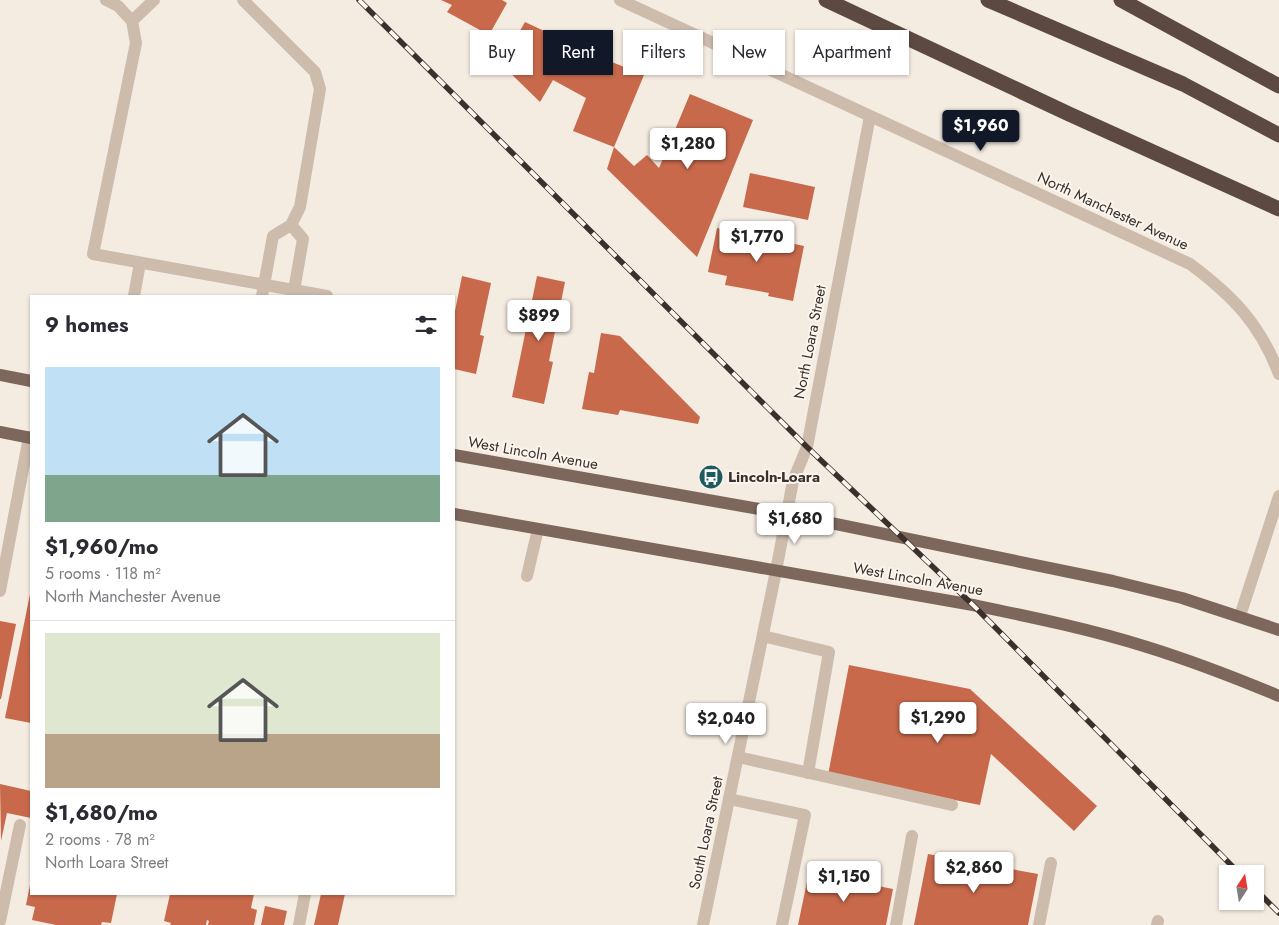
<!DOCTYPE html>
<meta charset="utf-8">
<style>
:root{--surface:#fff;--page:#f7f7f7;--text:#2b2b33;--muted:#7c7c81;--line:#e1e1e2;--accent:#111827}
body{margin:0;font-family:Jost,sans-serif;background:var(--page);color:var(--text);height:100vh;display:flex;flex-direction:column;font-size:19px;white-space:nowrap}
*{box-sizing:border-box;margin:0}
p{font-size:16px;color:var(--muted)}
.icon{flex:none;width:28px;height:28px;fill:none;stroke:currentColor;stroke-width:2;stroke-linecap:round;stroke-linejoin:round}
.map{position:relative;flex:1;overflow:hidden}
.details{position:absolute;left:30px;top:295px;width:425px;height:600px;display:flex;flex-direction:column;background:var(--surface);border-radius:0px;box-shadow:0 1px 4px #0004}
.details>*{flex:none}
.guide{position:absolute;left:470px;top:30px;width:475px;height:45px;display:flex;gap:10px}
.needle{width:32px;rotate:12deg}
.buttons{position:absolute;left:1219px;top:865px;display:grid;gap:10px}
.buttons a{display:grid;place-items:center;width:45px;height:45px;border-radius:0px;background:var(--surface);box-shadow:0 1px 4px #0004;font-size:25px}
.price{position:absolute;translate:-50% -42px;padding:0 11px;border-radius:5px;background:#fff;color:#222;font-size:16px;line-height:32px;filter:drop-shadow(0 1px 2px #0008)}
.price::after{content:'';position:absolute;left:50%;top:30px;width:15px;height:11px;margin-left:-8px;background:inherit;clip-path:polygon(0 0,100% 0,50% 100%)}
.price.on{background:var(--accent);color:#fff}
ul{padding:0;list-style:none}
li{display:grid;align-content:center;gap:10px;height:265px;padding:0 15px}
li+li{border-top:1px solid var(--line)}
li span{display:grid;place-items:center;height:155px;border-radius:0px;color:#555}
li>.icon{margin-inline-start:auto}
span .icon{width:90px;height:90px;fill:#fffc;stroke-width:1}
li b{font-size:21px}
h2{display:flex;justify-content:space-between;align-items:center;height:60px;padding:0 15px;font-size:21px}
.tag{padding:0 18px;border-radius:0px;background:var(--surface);box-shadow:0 1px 4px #0004;font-size:18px;line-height:45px}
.tag.on{background:var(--accent);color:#fff}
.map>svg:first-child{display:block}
.building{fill:#c8694b}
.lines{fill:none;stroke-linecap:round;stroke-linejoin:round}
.service{stroke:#cdbbac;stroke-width:12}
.minor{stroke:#cdbbac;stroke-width:12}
.tertiary{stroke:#cdbbac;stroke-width:12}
.primary{stroke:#7d675c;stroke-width:12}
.motorway{stroke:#5c4a42;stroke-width:15}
.rail-casing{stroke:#3b302b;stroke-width:5.5}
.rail{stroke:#fbf5ee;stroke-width:4;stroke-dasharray:11;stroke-linecap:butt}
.labels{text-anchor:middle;stroke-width:4;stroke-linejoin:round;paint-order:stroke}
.street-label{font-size:15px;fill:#3b302b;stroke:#fbf5ee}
.poi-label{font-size:15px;font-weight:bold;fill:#3b302b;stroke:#fbf5ee;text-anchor:start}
</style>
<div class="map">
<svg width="1279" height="925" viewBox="0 0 1279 925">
<rect width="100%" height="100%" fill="#f4ebe1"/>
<path class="building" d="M441 0H502L507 3 489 35 447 12 452 5Z
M525 22 602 58 644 75 614 147 573 131 586 98 553 80 540 102 501 64Z
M690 94 753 120 697 257 607 169 614 147 634 166 647 155 659 168Z
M750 173 815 187 808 220 743 207Z
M717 228 804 246 793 301 768 296 769 293 725 285 727 276 708 272Z
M462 276 491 283 480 335 484 336 476 374 454 369V316Z
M537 276 565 282 549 361 553 362 544 404 512 397Z
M601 333 620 336 700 417 698 424 620 410 618 415 582 409 589 372 594 373Z
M30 594H31V723L5 718Z
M0 621 16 624 1 699H0Z
M849 665 970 689 1097 806 1074 831 991 754 980 805 828 775Z
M0 784 31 791V818L7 813 1 841Z
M928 854 1038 874 1028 925H914Z
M809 872 893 889 886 925H798Z
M30 885 31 894H117L111 923 102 922 101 925H56L32 920 35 907 26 905Z
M170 894H254L251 908 257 910 254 925H208L209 921 207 920 206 925H170L171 923 164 921Z
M321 894H345L338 925H314Z
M265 906 287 911 284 925H261Z"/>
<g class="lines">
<path class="service" d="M106 0 118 6 132 21
M154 0 132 21 136 43 93 254 327 296
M243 0 315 72 320 89 300 207 291 225
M134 296 140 263
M262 296 273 236 291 225 303 239 293 296
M527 576 538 529
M0 591 29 437
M763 636 829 652 808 773
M738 757 952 805
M729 799 805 815 782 925
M0 921 20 825
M299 925 305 894
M896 925 912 836
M1039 925 1051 863
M1157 925 1158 921"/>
<path class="minor" d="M620 0 1190 264C1233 296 1260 324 1279 374
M776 571 793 481 807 447 870 116
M1240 616 1279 496"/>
<path class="tertiary" d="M703 925 776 571"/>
<path class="primary" d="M0 375 31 381
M0 432 31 438
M454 455 787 514 1113 581 1182 598 1279 630
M454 514 973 605C1031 617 1090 629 1147 647 1192 661 1236 678 1279 696"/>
<path class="motorway" d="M826 0 1069 114 1279 209
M988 0 1183 84 1279 135
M1121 0 1279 86"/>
<defs>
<path id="rail" d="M359 0 807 447 973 605 1240 874
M1255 889 1279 913"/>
</defs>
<use href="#rail" class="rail-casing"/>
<use href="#rail" class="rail"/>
</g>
<defs>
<symbol id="bus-disc" viewBox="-11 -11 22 22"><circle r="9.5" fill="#1f5a5e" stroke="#fbf5ee"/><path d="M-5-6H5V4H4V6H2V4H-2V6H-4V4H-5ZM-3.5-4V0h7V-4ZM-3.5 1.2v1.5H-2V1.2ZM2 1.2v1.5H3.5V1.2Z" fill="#fff"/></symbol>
</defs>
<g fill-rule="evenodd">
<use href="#bus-disc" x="697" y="463" width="28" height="28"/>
</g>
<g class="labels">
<g class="street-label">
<text transform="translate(1113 211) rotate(25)" y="5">North Manchester Avenue</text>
<text transform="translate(810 342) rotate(-79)" y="5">North Loara Street</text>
<text transform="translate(533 453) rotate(10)" y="5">West Lincoln Avenue</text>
<text transform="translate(918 579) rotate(10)" y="5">West Lincoln Avenue</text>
<text transform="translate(706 833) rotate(-78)" y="5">South Loara Street</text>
</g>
<g class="poi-label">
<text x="728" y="482">Lincoln-Loara</text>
</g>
</g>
</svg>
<div class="buttons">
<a><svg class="needle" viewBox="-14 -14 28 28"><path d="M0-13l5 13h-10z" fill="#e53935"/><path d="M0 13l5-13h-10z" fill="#7c7c81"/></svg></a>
</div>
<b class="price on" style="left:981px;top:152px">$1,960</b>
<b class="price" style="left:688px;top:170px">$1,280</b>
<b class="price" style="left:757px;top:263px">$1,770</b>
<b class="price" style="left:539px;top:342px">$899</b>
<b class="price" style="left:795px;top:545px">$1,680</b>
<b class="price" style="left:938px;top:744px">$1,290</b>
<b class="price" style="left:726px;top:745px">$2,040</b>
<b class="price" style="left:974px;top:894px">$2,860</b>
<b class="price" style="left:844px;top:903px">$1,150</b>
<div class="guide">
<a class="tag">Buy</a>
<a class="tag on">Rent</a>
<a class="tag">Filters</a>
<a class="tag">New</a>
<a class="tag">Apartment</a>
</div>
<section class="details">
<h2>9 homes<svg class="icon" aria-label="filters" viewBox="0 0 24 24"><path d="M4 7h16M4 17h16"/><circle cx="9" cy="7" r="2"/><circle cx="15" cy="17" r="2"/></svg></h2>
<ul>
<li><span style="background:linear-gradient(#bfe0f5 70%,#7fa58c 0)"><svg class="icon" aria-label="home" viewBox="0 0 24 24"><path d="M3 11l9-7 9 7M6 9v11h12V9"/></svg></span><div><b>$1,960/mo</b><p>5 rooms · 118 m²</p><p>North Manchester Avenue</p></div></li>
<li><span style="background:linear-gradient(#dfe7d0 65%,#b9a48a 0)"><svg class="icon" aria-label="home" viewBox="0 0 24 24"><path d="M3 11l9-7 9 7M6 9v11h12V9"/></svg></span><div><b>$1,680/mo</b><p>2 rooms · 78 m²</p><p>North Loara Street</p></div></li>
</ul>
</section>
</div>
